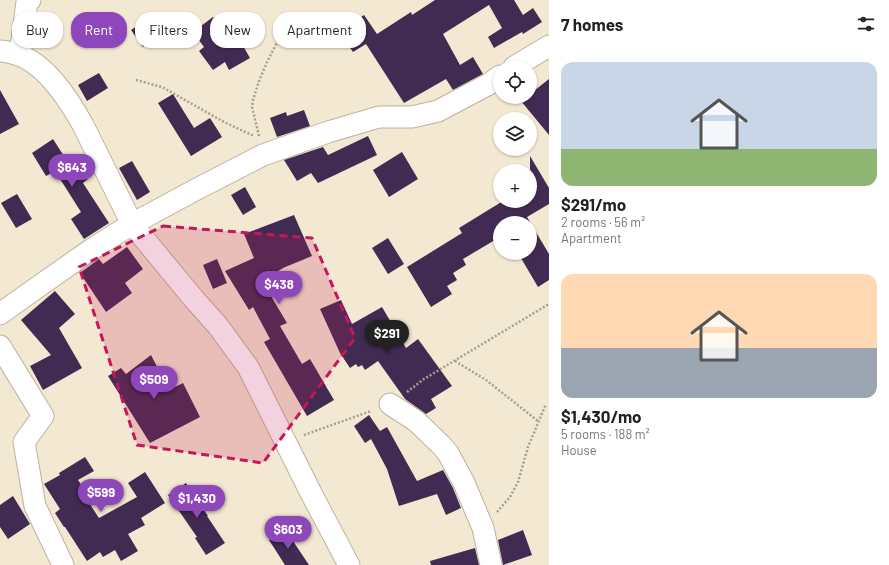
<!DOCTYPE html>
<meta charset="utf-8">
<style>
:root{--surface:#fff;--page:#f6f6f6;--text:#222;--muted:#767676;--accent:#8e47ba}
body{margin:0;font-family:Barlow,sans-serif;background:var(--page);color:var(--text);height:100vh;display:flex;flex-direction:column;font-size:15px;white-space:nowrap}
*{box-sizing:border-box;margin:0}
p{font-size:13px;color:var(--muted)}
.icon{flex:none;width:22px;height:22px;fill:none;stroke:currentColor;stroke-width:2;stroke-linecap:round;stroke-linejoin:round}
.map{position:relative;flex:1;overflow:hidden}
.sheet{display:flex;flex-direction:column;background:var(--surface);width:340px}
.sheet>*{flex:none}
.banner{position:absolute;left:12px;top:12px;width:380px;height:36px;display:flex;gap:8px}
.fabs{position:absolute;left:493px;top:60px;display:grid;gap:8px}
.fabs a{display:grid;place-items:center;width:44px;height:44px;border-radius:50%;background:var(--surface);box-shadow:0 1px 3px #0004;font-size:20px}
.price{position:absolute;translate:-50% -34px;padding:0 9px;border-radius:14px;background:var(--accent);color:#fff;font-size:13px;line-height:26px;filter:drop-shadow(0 1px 2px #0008)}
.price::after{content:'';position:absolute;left:50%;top:24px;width:12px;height:9px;margin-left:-6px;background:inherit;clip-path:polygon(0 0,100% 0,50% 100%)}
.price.selected{background:#222;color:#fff}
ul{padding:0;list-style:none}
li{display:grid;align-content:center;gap:8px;height:212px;padding:0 12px}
li span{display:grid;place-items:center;height:124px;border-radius:12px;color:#555}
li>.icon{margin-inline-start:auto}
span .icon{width:72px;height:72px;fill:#fffc;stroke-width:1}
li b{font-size:17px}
h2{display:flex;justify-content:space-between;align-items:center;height:48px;padding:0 12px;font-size:17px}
.chip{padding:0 14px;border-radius:16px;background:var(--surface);box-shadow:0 1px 3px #0004;font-size:14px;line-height:36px}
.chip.selected{background:var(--accent);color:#fff}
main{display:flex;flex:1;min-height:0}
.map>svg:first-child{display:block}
.building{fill:#422b52}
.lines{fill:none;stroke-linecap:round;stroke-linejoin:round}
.minor-casing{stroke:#bdb29c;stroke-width:23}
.path{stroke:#a8a08e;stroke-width:2.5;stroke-dasharray:2 2;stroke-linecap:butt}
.minor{stroke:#fff;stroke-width:21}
.marked{fill:#c2185b;fill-opacity:0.2;stroke:#c2185b;stroke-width:3;stroke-dasharray:8 5;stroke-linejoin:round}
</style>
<main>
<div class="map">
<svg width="549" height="565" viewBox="0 0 549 565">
<rect width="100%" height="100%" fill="#f3e8d1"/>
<path class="building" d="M435 0H514L523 15 533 8 542 22 523 34 522 32 494 48 488 37 502 28 489 5 443 34 460 65 473 57 483 74 453 90 446 79 404 103 366 44 353 52 339 32 364 15 377 34 411 12 412 15Z
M213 17 236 47 242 44 250 58 229 70 225 62 213 70 199 51 204 47 193 32Z
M146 20 157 38 143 47 131 30Z
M99 73 108 88 87 101 78 85Z
M549 79V135L521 101 526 97H530V94Z
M0 90 19 124 0 134Z
M173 94 194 128 210 118 222 137 191 156 158 103Z
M304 110 310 126 277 137 270 118 286 112 287 116Z
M368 136 377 155 318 183 311 173 297 181 284 160 323 147 328 155Z
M53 139 69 164 75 160 88 179 83 183 109 223 84 239 71 219 81 212 55 171 46 176 32 153Z
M402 152 418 179 389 197 373 170Z
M530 156 549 188V204L527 217 549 254V280L538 287 518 253H530V223H500V237L463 259 466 265 453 273 457 280 447 286 452 294 431 307 407 267 462 233 459 228 503 201H530Z
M132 161 150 192 137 200 119 168Z
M245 187 256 207 243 215 231 195Z
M17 194 32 219 16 228 1 203Z
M294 215 312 256 283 268 262 281 287 323 280 326 302 364 310 359 334 400 307 416 264 342 270 339 253 307 249 310 225 271 254 258 244 234Z
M388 238 404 264 388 274 372 248Z
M127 247 143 269 125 283 132 293 106 312 80 273 99 259 103 264Z
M217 259 227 283 213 289 203 265Z
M55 291 75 314 59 328 82 368 43 390 30 366 51 355 21 320Z
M341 300 352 324 382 307 406 348 418 339 452 386 431 399 436 408 426 414 405 399 378 361 365 370 362 365 358 367 356 364 350 368 340 353 320 309Z
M151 355 169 390 183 383 200 417 150 443 108 376 121 368 126 374Z
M369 415 380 431 387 427 417 481 443 470 453 488 461 508 446 515 437 494 399 506 387 469 371 439 365 443 354 426Z
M85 457 94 471 78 480 85 490 82 492 99 518 137 497 128 483 145 472 165 503 141 518 145 525 128 534 138 551 121 561 115 550 103 557 100 552 87 561 65 527H64L55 513 60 509 44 484 60 475 59 473Z
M186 483 208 516H207L225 543 206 555 195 538 197 537 168 495Z
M13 496 30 524 8 539 0 527V505Z
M285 529 309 565H285L269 540Z
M523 530 532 555 503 565 498 540Z
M475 548 479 565H431L430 561Z"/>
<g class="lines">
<defs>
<path id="minor" d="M0 51C4 51 8 52 12 53 44 60 68 98 83 125L132 224 193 298 218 326 248 367 312 495 349 565
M20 54 27 2 30 0
M514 67 549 46
M0 314 42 284 92 249 132 224 195 190 263 155 328 132 379 117H412L438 111 489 84 500 76
M0 346 43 416 24 442 35 506 63 565
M390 404 416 421 441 445 448 453 464 483 483 528 491 565"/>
</defs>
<use href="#minor" class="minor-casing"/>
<path class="path" d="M136 80 162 87 224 122 254 136
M259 136 252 107 253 100 259 81 267 62 283 31
M455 361 486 380 538 421
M407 392 424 379 549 304
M304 435 371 411
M497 512 510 497 518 482 528 447 546 404"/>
<use href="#minor" class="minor"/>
</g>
<path class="marked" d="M163 226 312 238 355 338 263 463 137 445 79 267Z"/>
</svg>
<div class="fabs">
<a><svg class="icon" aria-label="locate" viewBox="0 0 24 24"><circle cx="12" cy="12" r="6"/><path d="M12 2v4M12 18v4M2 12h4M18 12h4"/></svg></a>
<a><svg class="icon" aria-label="layers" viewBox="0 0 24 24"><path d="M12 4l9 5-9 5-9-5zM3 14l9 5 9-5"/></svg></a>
<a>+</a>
<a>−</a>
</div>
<b class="price" style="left:72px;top:188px">$643</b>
<b class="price" style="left:279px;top:305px">$438</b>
<b class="price selected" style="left:387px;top:354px">$291</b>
<b class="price" style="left:154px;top:400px">$509</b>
<b class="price" style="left:101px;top:513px">$599</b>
<b class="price" style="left:197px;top:519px">$1,430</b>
<b class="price" style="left:288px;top:550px">$603</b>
<div class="banner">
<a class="chip">Buy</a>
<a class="chip selected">Rent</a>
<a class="chip">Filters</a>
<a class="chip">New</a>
<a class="chip">Apartment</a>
</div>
</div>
<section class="sheet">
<h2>7 homes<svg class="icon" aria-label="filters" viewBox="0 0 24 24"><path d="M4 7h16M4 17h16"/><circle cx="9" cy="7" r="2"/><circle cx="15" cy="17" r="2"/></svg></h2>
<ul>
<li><span style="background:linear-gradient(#c9d6e8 70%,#8fb573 0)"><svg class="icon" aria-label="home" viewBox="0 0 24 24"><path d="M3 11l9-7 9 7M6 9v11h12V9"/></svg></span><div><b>$291/mo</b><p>2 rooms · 56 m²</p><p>Apartment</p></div></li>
<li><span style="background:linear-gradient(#ffd9b3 60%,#9aa5b1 0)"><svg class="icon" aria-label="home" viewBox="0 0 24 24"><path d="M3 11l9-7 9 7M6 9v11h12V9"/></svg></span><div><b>$1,430/mo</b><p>5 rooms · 188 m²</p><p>House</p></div></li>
</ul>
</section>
</main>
